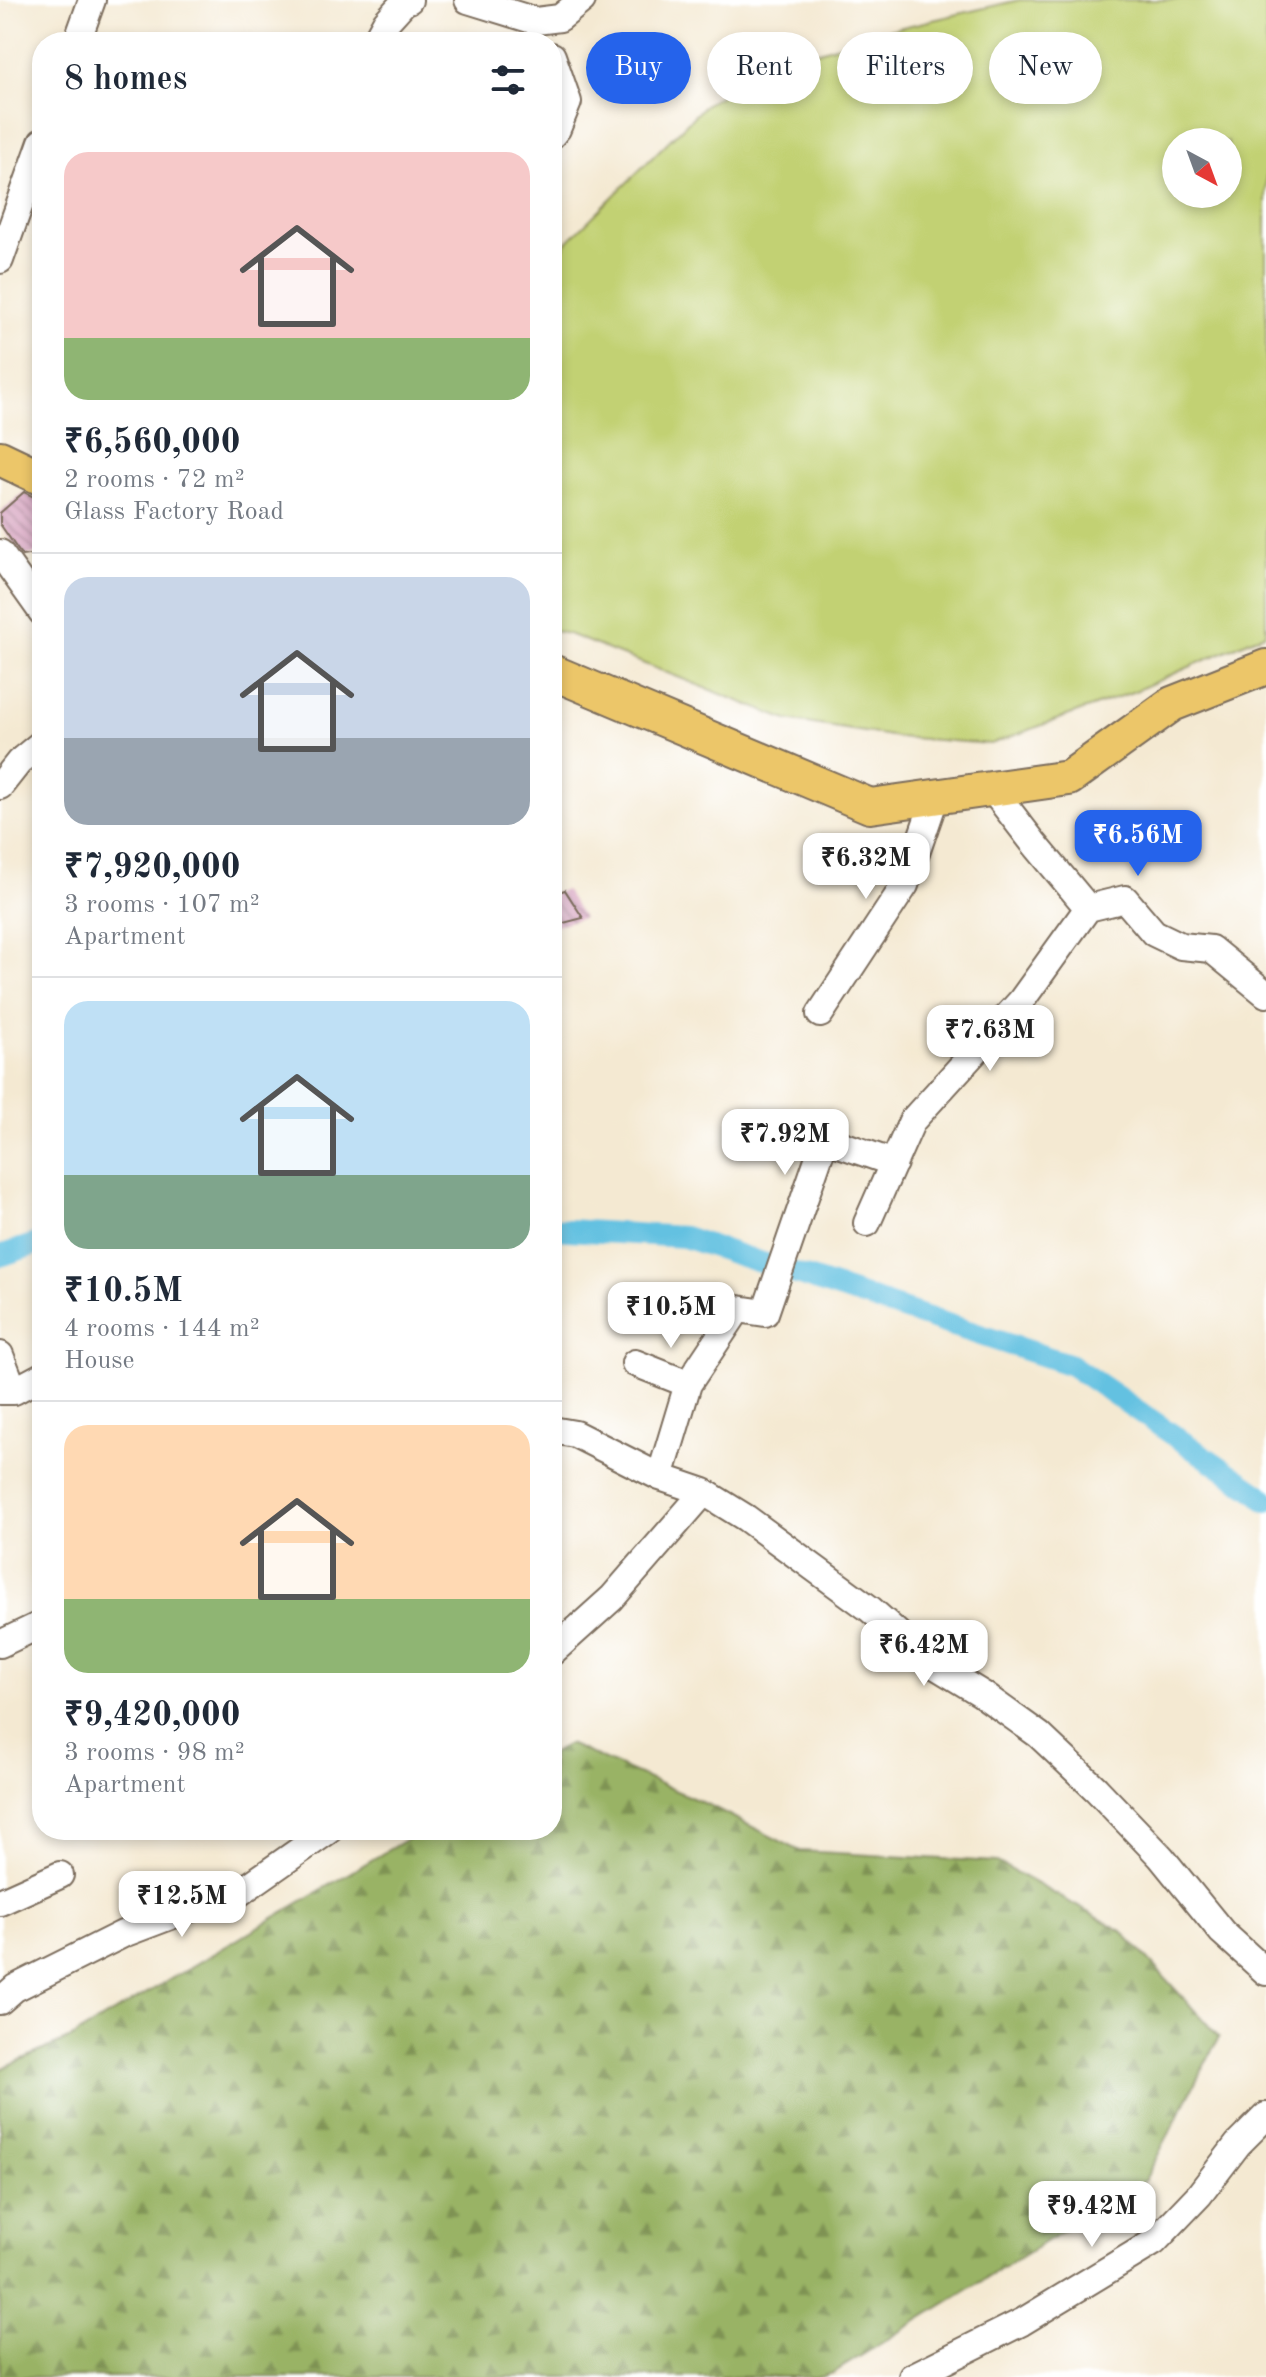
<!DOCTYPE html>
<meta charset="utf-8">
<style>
:root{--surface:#fff;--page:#f2f2f3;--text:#1f2937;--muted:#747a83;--line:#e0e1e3;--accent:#2563eb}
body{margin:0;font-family:"Old Standard TT",serif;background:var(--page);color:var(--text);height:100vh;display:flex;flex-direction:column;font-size:30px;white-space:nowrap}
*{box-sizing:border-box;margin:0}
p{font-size:26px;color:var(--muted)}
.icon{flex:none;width:44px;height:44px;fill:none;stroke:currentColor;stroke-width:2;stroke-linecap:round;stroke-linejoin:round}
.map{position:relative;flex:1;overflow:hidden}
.panel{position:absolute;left:32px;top:32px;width:530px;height:1808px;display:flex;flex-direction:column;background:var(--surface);border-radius:32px;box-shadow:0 4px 12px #0003}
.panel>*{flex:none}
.guide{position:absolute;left:586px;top:32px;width:560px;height:72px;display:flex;gap:16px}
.needle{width:52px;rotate:139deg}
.buttons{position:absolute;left:1162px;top:128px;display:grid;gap:16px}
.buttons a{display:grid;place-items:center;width:80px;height:80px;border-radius:50%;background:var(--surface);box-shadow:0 4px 12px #0003;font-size:40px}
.price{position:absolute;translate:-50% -68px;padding:0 18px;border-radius:16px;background:#fff;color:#222;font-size:26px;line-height:52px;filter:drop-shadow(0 2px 4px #0008)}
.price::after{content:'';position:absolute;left:50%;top:48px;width:24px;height:18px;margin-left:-12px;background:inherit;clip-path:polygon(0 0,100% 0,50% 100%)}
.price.on{background:var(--accent);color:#fff}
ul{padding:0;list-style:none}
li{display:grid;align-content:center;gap:16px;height:424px;padding:0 32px}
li+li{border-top:2px solid var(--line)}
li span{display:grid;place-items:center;height:248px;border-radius:24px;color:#555}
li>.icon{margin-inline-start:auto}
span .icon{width:144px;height:144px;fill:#fffc;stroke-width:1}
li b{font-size:34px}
h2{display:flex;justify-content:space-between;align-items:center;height:96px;padding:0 32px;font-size:34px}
.chip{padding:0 28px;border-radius:36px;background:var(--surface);box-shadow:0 4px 12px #0003;font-size:28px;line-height:72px}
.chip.on{background:var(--accent);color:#fff}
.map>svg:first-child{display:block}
.grass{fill:#c2d173;stroke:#7e7e48;stroke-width:2;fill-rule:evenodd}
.forest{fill:url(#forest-firs);stroke:#6a6e42;stroke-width:2}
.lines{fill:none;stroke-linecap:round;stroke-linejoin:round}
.canal{stroke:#63c1e1;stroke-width:22}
.building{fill:url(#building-back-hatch)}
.minor-casing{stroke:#7c6d5d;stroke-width:30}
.major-casing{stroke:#7c6d5d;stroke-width:38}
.minor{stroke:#fff;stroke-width:26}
.major{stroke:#ecc669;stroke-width:34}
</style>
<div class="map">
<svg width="1266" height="2377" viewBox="0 0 1266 2377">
<defs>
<pattern id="forest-firs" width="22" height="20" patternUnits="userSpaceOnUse" patternTransform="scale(2)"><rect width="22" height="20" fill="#99b365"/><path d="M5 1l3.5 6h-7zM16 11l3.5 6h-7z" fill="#7e9253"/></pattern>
<pattern id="building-back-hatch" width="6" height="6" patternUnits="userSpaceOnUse" patternTransform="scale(2)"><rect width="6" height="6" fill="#d6a0be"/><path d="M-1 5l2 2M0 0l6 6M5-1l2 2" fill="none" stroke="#af839a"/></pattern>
</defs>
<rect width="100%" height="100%" fill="#fff"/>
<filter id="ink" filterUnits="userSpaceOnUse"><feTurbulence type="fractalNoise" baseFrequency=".0125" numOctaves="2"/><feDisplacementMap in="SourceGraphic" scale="16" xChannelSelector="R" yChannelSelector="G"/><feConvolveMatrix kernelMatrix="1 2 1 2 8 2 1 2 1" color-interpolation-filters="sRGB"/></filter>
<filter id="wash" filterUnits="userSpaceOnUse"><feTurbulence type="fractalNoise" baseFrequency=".006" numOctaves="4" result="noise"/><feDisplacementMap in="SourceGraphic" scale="32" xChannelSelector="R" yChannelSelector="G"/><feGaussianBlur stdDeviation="1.8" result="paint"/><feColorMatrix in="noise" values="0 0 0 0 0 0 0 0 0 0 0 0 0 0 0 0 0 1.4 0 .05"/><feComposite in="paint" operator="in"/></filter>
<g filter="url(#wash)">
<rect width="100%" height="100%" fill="#f4e9d2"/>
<path class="grass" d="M1019 0H1266V633L1135 691 991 744 897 737 787 720 571 635 552 630V269L566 243 706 104 780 63 881 32ZM1176 142H1228V194H1176Z"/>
<path class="forest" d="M568 1744 711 1806 800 1851 997 1862 1122 1931 1219 2037 1145 2180 833 2373 820 2377H0V2069L71 2038 422 1830H552V1753Z"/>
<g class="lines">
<path class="canal" d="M552 1229 684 1237 1071 1365 1258 1493 1266 1501
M0 1256 42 1242"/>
</g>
<g id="blocks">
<path class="building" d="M24 492 42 501V553L22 556 0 524V513Z
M565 890 583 918 552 926V894Z"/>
</g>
</g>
<g filter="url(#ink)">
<use href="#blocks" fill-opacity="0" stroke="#7c6d5d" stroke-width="2"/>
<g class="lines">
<defs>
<path id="minor" d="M468 0 536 21 560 18 582 0
M77 42 92 0
M375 42 386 22 405 1 409 0
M552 56 568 102 557 129 552 135
M0 260 42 142
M0 553 42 612
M0 786 19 762 42 743
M992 789 1033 842 1088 908 1125 899 1154 933 1181 946 1211 949 1266 994
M820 1014 905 885 935 798
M867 1223 912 1121 1021 1001 1088 908
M0 1355 14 1391
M635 1363 688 1384
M0 1391H14L42 1376
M552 1430 575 1434 660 1477 704 1492 746 1518 870 1609 931 1663 982 1694 1039 1735 1096 1789 1161 1857 1222 1932 1266 1972
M660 1477 688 1384 738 1309 765 1313 825 1139 894 1163
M0 1644 42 1624
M552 1652 612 1598 704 1492
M0 1902 60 1875
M0 2001 15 1988 123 1934 202 1904 239 1893 329 1830
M912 2377 1022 2322 1154 2242 1199 2195 1238 2144 1266 2116"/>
<path id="major" d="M0 458 42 478
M552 672 870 806 1069 778 1172 704 1266 667"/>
</defs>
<use href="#minor" class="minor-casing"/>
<use href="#major" class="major-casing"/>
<use href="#minor" class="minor"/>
<use href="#major" class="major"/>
</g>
</g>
</svg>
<div class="buttons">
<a><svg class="needle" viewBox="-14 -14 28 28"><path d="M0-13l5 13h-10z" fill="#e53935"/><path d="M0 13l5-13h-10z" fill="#747a83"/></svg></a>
</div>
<b class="price on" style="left:1138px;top:878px">₹6.56M</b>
<b class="price" style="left:866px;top:901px">₹6.32M</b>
<b class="price" style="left:990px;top:1073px">₹7.63M</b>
<b class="price" style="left:785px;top:1177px">₹7.92M</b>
<b class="price" style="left:671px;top:1350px">₹10.5M</b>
<b class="price" style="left:924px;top:1688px">₹6.42M</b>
<b class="price" style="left:182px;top:1939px">₹12.5M</b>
<b class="price" style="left:1092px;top:2249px">₹9.42M</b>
<div class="guide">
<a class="chip on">Buy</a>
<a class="chip">Rent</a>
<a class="chip">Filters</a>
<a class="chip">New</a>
</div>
<section class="panel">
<h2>8 homes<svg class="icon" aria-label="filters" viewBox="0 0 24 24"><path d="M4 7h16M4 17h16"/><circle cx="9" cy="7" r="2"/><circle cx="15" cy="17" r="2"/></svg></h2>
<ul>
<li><span style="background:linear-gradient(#f6c9c9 75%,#8fb573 0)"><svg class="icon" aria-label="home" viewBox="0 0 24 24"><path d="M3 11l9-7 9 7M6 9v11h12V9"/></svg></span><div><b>₹6,560,000</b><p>2 rooms · 72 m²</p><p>Glass Factory Road</p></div></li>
<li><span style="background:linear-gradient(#c9d6e8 65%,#9aa5b1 0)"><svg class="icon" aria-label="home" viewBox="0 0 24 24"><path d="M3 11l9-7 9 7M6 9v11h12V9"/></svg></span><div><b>₹7,920,000</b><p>3 rooms · 107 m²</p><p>Apartment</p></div></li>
<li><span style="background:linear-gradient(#bfe0f5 70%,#7fa58c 0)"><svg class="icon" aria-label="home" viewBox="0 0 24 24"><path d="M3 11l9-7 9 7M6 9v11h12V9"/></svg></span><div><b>₹10.5M</b><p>4 rooms · 144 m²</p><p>House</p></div></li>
<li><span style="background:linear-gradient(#ffd9b3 70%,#8fb573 0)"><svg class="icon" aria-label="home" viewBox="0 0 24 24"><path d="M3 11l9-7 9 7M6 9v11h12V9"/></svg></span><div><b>₹9,420,000</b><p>3 rooms · 98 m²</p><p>Apartment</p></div></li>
</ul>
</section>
</div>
